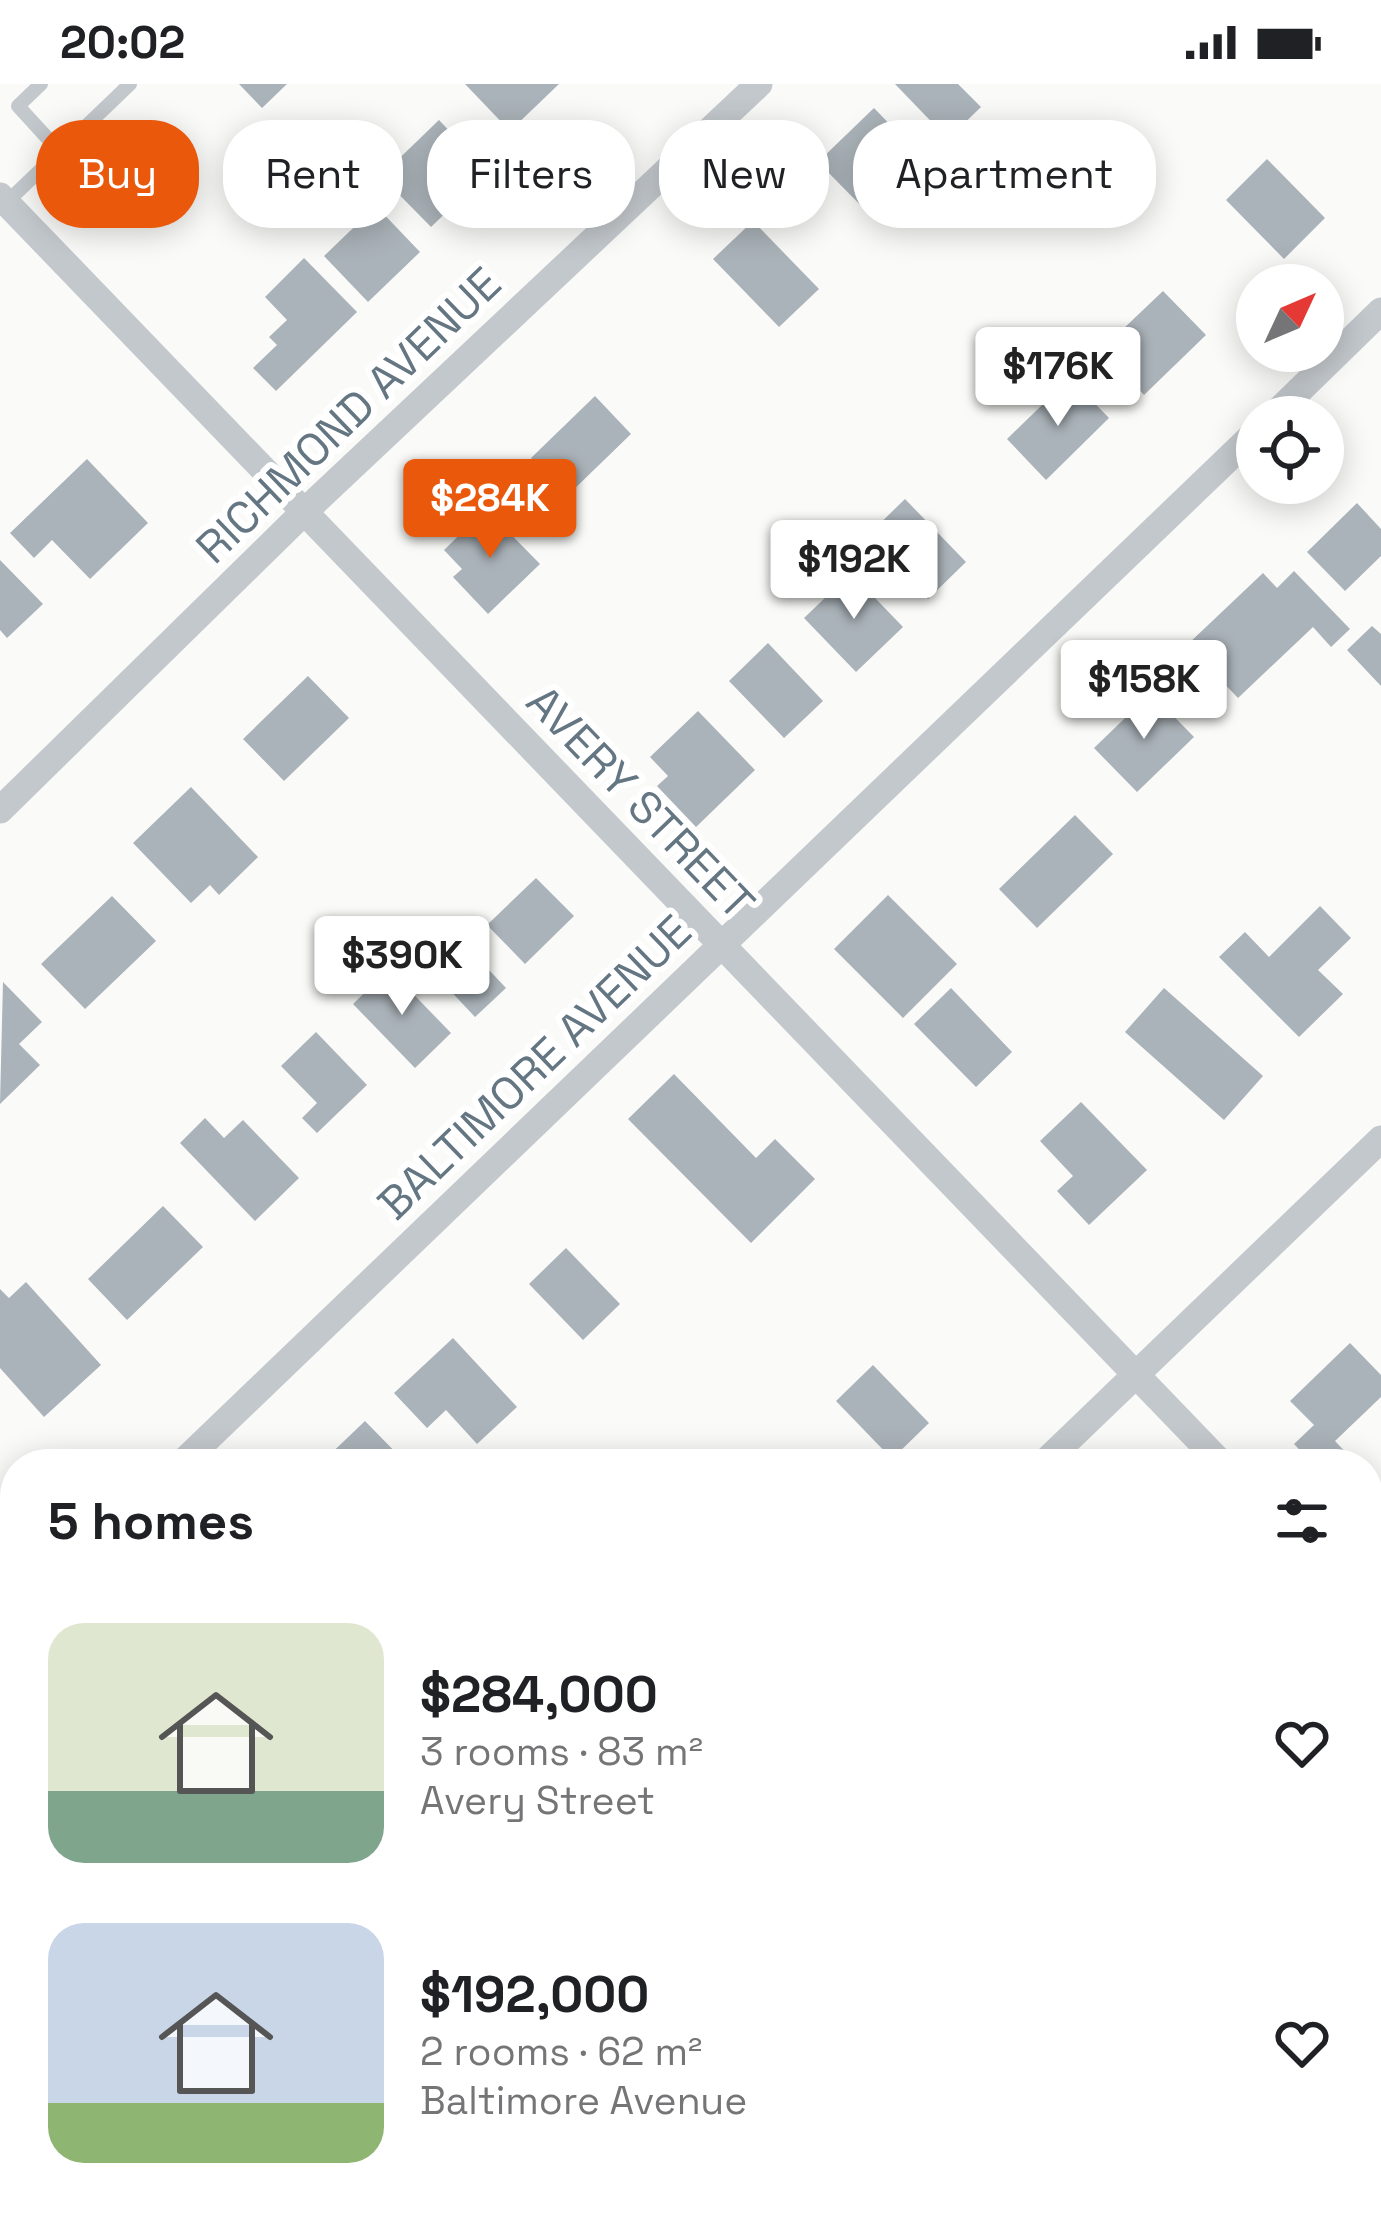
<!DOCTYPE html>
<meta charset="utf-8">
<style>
:root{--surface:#fff;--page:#f2f2f2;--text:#202124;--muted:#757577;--accent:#ea580c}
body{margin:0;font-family:"Space Grotesk",sans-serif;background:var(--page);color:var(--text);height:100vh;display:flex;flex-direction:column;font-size:45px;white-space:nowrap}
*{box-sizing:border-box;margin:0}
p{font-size:39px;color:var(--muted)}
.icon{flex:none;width:66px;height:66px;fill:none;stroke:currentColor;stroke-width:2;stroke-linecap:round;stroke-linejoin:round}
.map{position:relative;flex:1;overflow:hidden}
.side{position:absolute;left:0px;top:1365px;width:1383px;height:768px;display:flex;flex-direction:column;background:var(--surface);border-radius:48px 48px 0 0;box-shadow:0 6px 30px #0003}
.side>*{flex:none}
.hud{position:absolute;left:36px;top:36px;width:1311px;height:108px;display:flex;gap:24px}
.needle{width:78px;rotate:46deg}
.buttons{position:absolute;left:1236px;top:180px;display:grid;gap:24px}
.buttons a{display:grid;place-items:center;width:108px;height:108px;border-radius:50%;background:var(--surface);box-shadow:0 6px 30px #0003;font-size:60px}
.price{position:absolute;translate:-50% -102px;padding:0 27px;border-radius:12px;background:#fff;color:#222;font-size:39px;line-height:78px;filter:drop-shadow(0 3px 6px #0008)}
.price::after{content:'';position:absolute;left:50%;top:72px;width:36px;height:27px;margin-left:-18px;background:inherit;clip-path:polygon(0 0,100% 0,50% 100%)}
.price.on{background:var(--accent);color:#fff}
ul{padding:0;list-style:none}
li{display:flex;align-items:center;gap:36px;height:300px;padding:0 48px}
li span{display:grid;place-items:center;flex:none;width:336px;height:240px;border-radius:36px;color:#555}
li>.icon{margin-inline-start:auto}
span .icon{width:144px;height:144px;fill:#fffc;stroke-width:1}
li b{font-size:51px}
h2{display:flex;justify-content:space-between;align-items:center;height:144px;padding:0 48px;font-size:51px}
.pill{padding:0 42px;border-radius:48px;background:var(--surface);box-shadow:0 6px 30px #0003;font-size:42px;line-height:108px}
.pill.on{background:var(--accent);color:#fff}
.status{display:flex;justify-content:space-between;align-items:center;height:84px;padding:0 60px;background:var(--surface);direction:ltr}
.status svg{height:33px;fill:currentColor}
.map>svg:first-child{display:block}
.building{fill:#aab3b9}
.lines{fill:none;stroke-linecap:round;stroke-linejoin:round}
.service{stroke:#c3c8cc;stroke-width:14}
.minor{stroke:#c3c8cc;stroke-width:27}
.tertiary{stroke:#c3c8cc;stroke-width:36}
.labels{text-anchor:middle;stroke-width:12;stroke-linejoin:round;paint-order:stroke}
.street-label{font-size:45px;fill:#657683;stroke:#fff}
</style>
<div class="status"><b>20:02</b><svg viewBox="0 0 49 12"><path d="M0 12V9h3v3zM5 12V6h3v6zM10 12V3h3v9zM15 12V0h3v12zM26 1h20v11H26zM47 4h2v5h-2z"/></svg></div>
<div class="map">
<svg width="1381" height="2133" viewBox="0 0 1381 2133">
<rect width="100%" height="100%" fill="#fafaf8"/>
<path class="building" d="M239 0H287L262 24Z
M465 0H559L510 47Z
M895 0H958L981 23 948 55Z
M874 24 930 82 875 136 818 78Z
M439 36 488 88 431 143 381 92Z
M1267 75 1325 134 1284 175 1226 116Z
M376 122 420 168 368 218 324 172Z
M753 137 819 205 779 243 713 175Z
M304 174 357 228 276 307 253 284 277 261 269 253 287 236 265 213Z
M1163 207 1206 251 1144 311 1101 266Z
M1070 294 1109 334 1046 396 1007 355Z
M595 312 631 350 568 411 531 374Z
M87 375 148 439 90 495 52 456 34 474 10 449Z
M905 415 966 478 928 515 867 452Z
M1357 419 1381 445V472L1345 507 1307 468Z
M486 425 540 480 488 530 453 493 462 485 444 466Z
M0 476 43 520 7 554 0 546Z
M1294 487 1350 545 1331 563 1313 543 1238 614 1187 561 1263 489 1277 504Z
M851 489 903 543 856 588 804 534Z
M1372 542 1381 550V602L1347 566Z
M768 559 823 617 784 654 729 597Z
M308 592 349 634 284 697 243 655Z
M1151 609 1194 653 1137 708 1094 664Z
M698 627 755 686 696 743 657 702 668 692 650 673Z
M191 703 258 773 219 811 210 801 191 819 133 759Z
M1075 731 1113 770 1037 844 999 805Z
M536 794 574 832 525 880 487 841Z
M888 811 957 880 903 934 834 865Z
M112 812 156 857 85 925 41 880Z
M1320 822 1351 854 1318 886 1343 910 1299 953 1219 873 1245 848 1269 873Z
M474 870 506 904 475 933 443 899Z
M389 885 451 949 415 984 353 920Z
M3 898 42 938 19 960 40 981 0 1020Z
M951 904 1012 968 976 1003 914 940Z
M1164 904 1263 992 1224 1036 1125 948Z
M316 948 367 1001 317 1049 302 1034 317 1019 281 982Z
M674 990 756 1074 775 1055 815 1095 751 1159 628 1035Z
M1081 1018 1147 1086 1089 1141 1057 1107 1073 1092 1040 1057Z
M205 1034 224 1054 243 1036 299 1094 255 1137 180 1059Z
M163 1122 203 1163 127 1236 88 1195Z
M566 1164 620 1220 583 1256 529 1200Z
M26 1198 101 1281 44 1333 0 1284V1205L9 1214Z
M453 1254 517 1323 477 1360 446 1326 427 1344 394 1309Z
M1350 1259 1381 1291V1313L1335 1357 1354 1377 1313 1380 1294 1360 1314 1341 1290 1317Z
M873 1281 929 1339 892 1375 836 1317Z
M365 1337 407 1380H320Z
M1368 1631 1381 1645V1671L1368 1683Z
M65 2118H114L128 2133H50Z
M501 2118H575L560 2133H515Z
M753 2118H841L855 2133H762Z
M1283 2118H1312L1327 2133H1268Z"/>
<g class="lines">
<path class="service" d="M41 0 18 22 60 68
M6 119 130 0"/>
<path class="minor" d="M0 112 1222 1380
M1272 333 1381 227
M0 726 303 429 759 0
M181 1380 1257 347
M1043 1380 1381 1055
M1368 1531 1381 1545
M0 1554 15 1539
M0 1688 15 1704
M1368 1987 1381 2000
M410 2118 425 2133
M261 2133 276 2118"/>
<path class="tertiary" d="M1368 1894 1381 1881
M1119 2133 1135 2118"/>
</g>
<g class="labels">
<g class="street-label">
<text transform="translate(348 331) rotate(-44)" y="16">RICHMOND AVENUE</text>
<text transform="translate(641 718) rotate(46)" y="16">AVERY STREET</text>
<text transform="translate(534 983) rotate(-44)" y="16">BALTIMORE AVENUE</text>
</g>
</g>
</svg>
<div class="buttons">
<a><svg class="needle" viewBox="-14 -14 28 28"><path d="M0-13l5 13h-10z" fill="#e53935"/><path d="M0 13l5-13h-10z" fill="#757577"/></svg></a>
<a><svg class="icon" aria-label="locate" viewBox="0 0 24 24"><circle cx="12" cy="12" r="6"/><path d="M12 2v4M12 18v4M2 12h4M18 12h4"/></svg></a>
</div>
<b class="price" style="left:1058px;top:345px">$176K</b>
<b class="price on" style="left:490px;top:477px">$284K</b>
<b class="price" style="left:854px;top:538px">$192K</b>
<b class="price" style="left:1144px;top:658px">$158K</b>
<b class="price" style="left:402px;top:934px">$390K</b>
<div class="hud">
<a class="pill on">Buy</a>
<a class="pill">Rent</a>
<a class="pill">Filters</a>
<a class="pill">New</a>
<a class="pill">Apartment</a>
</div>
<section class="side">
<h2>5 homes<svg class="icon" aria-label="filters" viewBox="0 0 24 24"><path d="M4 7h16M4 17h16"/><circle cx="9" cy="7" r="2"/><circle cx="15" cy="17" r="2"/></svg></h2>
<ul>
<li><span style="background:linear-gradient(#dfe7d0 70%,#7fa58c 0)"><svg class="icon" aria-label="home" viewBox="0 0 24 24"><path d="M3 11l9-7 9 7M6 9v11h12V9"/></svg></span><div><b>$284,000</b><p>3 rooms · 83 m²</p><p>Avery Street</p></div><svg class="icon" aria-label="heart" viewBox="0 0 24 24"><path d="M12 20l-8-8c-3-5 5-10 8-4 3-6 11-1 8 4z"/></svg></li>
<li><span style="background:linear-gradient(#c9d6e8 75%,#8fb573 0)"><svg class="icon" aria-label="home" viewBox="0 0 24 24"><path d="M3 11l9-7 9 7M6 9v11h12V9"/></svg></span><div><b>$192,000</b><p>2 rooms · 62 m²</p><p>Baltimore Avenue</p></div><svg class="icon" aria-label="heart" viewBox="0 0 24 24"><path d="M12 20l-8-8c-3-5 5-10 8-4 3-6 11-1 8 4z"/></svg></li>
</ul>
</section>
</div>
